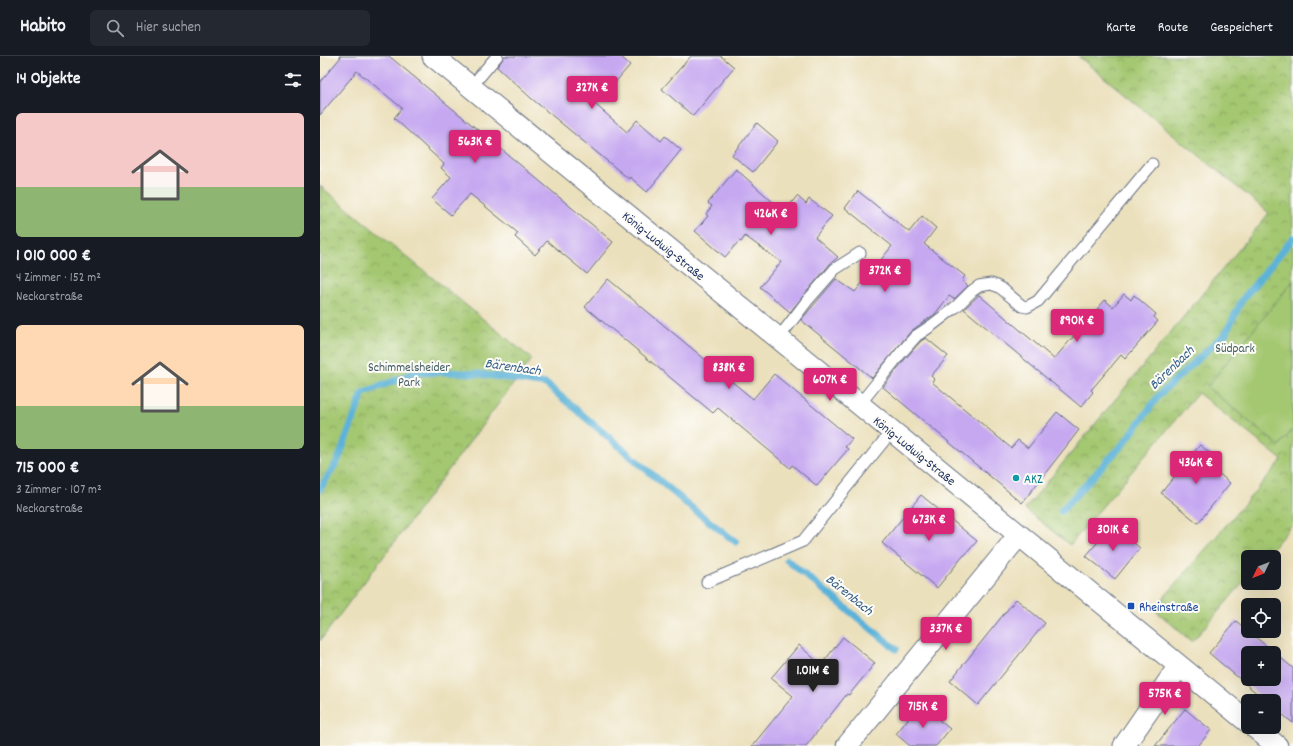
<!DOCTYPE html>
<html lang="de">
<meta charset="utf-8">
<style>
:root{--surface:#171b24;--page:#242831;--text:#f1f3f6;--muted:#9ea1a6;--line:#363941;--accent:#db2777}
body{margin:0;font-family:Dekko,sans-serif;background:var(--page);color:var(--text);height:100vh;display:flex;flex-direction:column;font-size:15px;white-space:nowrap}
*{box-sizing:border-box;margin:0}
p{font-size:13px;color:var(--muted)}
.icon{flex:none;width:22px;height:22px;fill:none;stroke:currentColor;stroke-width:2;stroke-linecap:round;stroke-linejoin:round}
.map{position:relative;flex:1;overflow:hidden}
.panel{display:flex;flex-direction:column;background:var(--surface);width:320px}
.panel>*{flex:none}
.needle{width:26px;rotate:227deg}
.controls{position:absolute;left:921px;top:494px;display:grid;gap:8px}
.controls a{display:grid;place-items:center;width:40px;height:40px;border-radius:6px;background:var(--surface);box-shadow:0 4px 16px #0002;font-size:20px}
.price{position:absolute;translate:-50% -34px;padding:0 9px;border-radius:4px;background:var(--accent);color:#fff;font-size:13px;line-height:26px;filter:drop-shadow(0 1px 2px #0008)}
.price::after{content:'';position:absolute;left:50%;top:24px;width:12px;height:9px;margin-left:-6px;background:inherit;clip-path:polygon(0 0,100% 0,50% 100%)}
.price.current{background:#222;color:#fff}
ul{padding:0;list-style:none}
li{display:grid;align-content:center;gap:8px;height:212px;padding:0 16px}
li span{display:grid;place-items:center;height:124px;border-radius:6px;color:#555}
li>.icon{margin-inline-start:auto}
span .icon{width:72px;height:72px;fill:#fffc;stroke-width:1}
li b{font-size:17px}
h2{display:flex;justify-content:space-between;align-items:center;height:48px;padding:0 16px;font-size:17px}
header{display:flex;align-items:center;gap:24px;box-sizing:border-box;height:56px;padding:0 20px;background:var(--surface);border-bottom:1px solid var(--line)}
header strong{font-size:19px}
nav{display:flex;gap:22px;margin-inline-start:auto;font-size:14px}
.search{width:280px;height:36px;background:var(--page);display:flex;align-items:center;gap:10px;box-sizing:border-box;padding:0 14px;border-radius:6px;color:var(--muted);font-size:15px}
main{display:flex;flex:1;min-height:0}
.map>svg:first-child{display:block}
.park{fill:url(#park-crowns);stroke:#607b68}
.pitch{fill:#a4c771;stroke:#607b68}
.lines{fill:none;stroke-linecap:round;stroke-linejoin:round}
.stream{stroke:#5cb2d8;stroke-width:7}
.building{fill:#c6a8f1;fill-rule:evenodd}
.service-casing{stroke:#646d7f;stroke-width:13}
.minor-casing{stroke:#646d7f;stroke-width:23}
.service{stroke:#fff;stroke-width:11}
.minor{stroke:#fff;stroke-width:21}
.culture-dot{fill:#0f9aa8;stroke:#fdfcf7;stroke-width:1.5}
.transit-dot{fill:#1a4fb4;stroke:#fdfcf7;stroke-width:1.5}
.labels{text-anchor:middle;stroke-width:4;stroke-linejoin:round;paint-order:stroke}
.street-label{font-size:13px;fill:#1b2f5e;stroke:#fdfcf7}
.park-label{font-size:13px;fill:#445d64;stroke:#fdfcf7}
.culture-label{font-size:13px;fill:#0d838f;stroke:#fdfcf7;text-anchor:start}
.transit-label{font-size:13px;fill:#164399;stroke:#fdfcf7;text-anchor:start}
.water-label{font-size:14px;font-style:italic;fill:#325d89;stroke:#fdfcf7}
</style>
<header>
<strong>Habito</strong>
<div class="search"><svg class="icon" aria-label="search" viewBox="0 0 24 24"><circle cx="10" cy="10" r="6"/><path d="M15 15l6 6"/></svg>Hier suchen</div>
<nav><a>Karte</a><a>Route</a><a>Gespeichert</a></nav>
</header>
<main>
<section class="panel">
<h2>14 Objekte<svg class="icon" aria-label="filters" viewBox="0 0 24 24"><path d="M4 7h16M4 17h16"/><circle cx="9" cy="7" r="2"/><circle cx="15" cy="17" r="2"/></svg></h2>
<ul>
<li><span style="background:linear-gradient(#f6c9c9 60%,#8fb573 0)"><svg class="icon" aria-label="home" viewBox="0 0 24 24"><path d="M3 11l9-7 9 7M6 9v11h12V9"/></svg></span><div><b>1 010 000 €</b><p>4 Zimmer · 152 m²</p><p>Neckarstraße</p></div></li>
<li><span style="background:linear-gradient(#ffd9b3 65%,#8fb573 0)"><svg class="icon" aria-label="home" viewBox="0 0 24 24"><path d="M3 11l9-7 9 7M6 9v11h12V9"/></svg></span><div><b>715 000 €</b><p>3 Zimmer · 107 m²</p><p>Neckarstraße</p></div></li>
</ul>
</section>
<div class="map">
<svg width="973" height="690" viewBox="0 0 973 690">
<defs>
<pattern id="park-crowns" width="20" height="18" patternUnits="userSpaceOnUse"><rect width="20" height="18" fill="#a4c771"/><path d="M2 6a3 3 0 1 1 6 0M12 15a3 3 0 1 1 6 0" fill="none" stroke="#85a260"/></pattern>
</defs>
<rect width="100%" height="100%" fill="#fdfcf7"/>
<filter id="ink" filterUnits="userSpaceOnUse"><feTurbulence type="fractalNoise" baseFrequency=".025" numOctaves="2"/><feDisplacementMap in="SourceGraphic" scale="8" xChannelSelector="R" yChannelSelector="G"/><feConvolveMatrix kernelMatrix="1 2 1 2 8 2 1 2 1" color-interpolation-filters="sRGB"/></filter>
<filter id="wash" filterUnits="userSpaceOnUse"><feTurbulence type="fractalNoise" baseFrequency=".012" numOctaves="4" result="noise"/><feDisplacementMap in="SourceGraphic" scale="16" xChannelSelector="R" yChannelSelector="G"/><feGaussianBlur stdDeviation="0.9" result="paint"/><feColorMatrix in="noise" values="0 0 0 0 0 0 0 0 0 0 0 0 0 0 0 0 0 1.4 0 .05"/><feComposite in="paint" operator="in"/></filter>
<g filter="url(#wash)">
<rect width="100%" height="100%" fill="#ebe0bc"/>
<path class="park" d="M758 0H973V468L945 501H928V521L872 586 834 553 962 404 878 337 750 489 705 453 949 157Z
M0 130 212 303 0 585Z"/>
<path class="pitch" d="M973 225V373L959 390 887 331Z"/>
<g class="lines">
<path class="stream" d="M0 433 18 404 43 337 94 317 127 316 160 318 226 328 373 453 416 486
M741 455 805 386 840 338 906 277 922 244 973 182
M467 504 576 593"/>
</g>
<g id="blocks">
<path class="building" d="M19 0H69L293 186 267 218 227 185 215 199 195 181 198 177 150 138 131 159 112 143 131 121 121 112 124 108 74 62 82 52 37 15 0 59V26L21 1Z
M184 0H300L310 9 276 49 307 76 317 64 341 85 345 80 361 94 327 136 310 121 309 123 212 43 177 11 182 4Z
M371 0H401L414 11 373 60 342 33Z
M437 67 458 85 433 116 412 99Z
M416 113 464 156 477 140 486 148 489 143 512 160 495 181 518 201 510 208 470 256 440 231 461 206 425 180 421 186 419 185 405 201 375 175 388 160 386 158 392 150 388 147Z
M538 135 589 176 602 160 616 172 604 188 645 220 642 225 648 230 634 243 629 240 615 258 591 275 552 322 481 264 516 223 535 236 572 190 525 152Z
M288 223 433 343 454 318 532 383 525 391 528 393 497 430 472 409 470 412 398 352 393 357 265 251Z
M804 238 811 244 814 239 836 258 834 261 838 265 805 303 801 299 771 334 773 336 761 351 644 253 659 239 734 303 785 244 793 251Z
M606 282 628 300 611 320 614 323 612 326 691 392 698 384 708 392 737 356 759 374 702 447 563 331 585 303 601 285Z
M880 389 895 401 889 409 910 427 878 467 841 437Z
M601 439 657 485 645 499H644L617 532 562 487Z
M792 469 820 492 795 523 766 500Z
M696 543 725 567 658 649 630 625Z
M916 565 973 612V667L954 652V645H946L889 597ZM928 597H954V623H928Z
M523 581 555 607 529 639 527 638 486 690H432L473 640 451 622 479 589 501 609Z
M600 648 630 673 616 690H590L576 678Z
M865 653 891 674 878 690H835Z"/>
</g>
</g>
<g filter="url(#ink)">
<use href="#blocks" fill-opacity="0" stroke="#646d7f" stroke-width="1"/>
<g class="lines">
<defs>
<path id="service" d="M151 31 177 0
M458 283 487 245 515 213 540 197
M539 349 580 298 596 280 611 270 624 260 638 249 652 235 659 230 671 228 677 230 682 233 702 250 707 251 718 245 832 108
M387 526 483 485 571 376"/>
<path id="minor" d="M113 0 928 666
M934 671 957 690
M527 690 699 479
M804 690 859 610"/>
</defs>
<use href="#service" class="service-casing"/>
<use href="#minor" class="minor-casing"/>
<use href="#service" class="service"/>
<use href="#minor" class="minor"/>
</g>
</g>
<circle class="culture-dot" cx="696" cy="422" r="4"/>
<rect class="transit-dot" x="807" y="546" width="8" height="8" rx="2"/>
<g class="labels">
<g class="street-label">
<text transform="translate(344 189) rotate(39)" y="5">König-Ludwig-Straße</text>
<text transform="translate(595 394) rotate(39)" y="5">König-Ludwig-Straße</text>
</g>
<g class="park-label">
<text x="915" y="296">Südpark</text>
<text x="89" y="315">Schimmelsheider<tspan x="89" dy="15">Park</tspan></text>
</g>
<g class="culture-label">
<text x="704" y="427">AKZ</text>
</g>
<g class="transit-label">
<text x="819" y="555">Rheinstraße</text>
</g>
<g class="water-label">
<text transform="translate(193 310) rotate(8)" y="5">Bärenbach</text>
<text transform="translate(851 311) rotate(-44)" y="5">Bärenbach</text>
<text transform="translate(530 538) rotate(39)" y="5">Bärenbach</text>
</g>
</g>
</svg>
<div class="controls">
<a><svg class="needle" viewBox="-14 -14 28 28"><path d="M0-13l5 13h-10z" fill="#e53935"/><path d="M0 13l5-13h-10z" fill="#9ea1a6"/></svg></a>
<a><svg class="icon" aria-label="locate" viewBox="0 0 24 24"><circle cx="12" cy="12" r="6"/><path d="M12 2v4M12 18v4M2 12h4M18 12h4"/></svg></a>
<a>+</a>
<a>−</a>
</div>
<b class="price" style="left:272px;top:54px">327K €</b>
<b class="price" style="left:155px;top:108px">563K €</b>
<b class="price" style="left:451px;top:180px">426K €</b>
<b class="price" style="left:565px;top:237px">372K €</b>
<b class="price" style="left:757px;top:287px">890K €</b>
<b class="price" style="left:409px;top:334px">838K €</b>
<b class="price" style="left:510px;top:346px">607K €</b>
<b class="price" style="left:876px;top:429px">436K €</b>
<b class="price" style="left:609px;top:486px">673K €</b>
<b class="price" style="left:793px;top:496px">301K €</b>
<b class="price" style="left:626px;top:595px">337K €</b>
<b class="price current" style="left:493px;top:637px">1.01M €</b>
<b class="price" style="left:845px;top:660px">575K €</b>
<b class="price" style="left:603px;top:673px">715K €</b>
</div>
</main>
